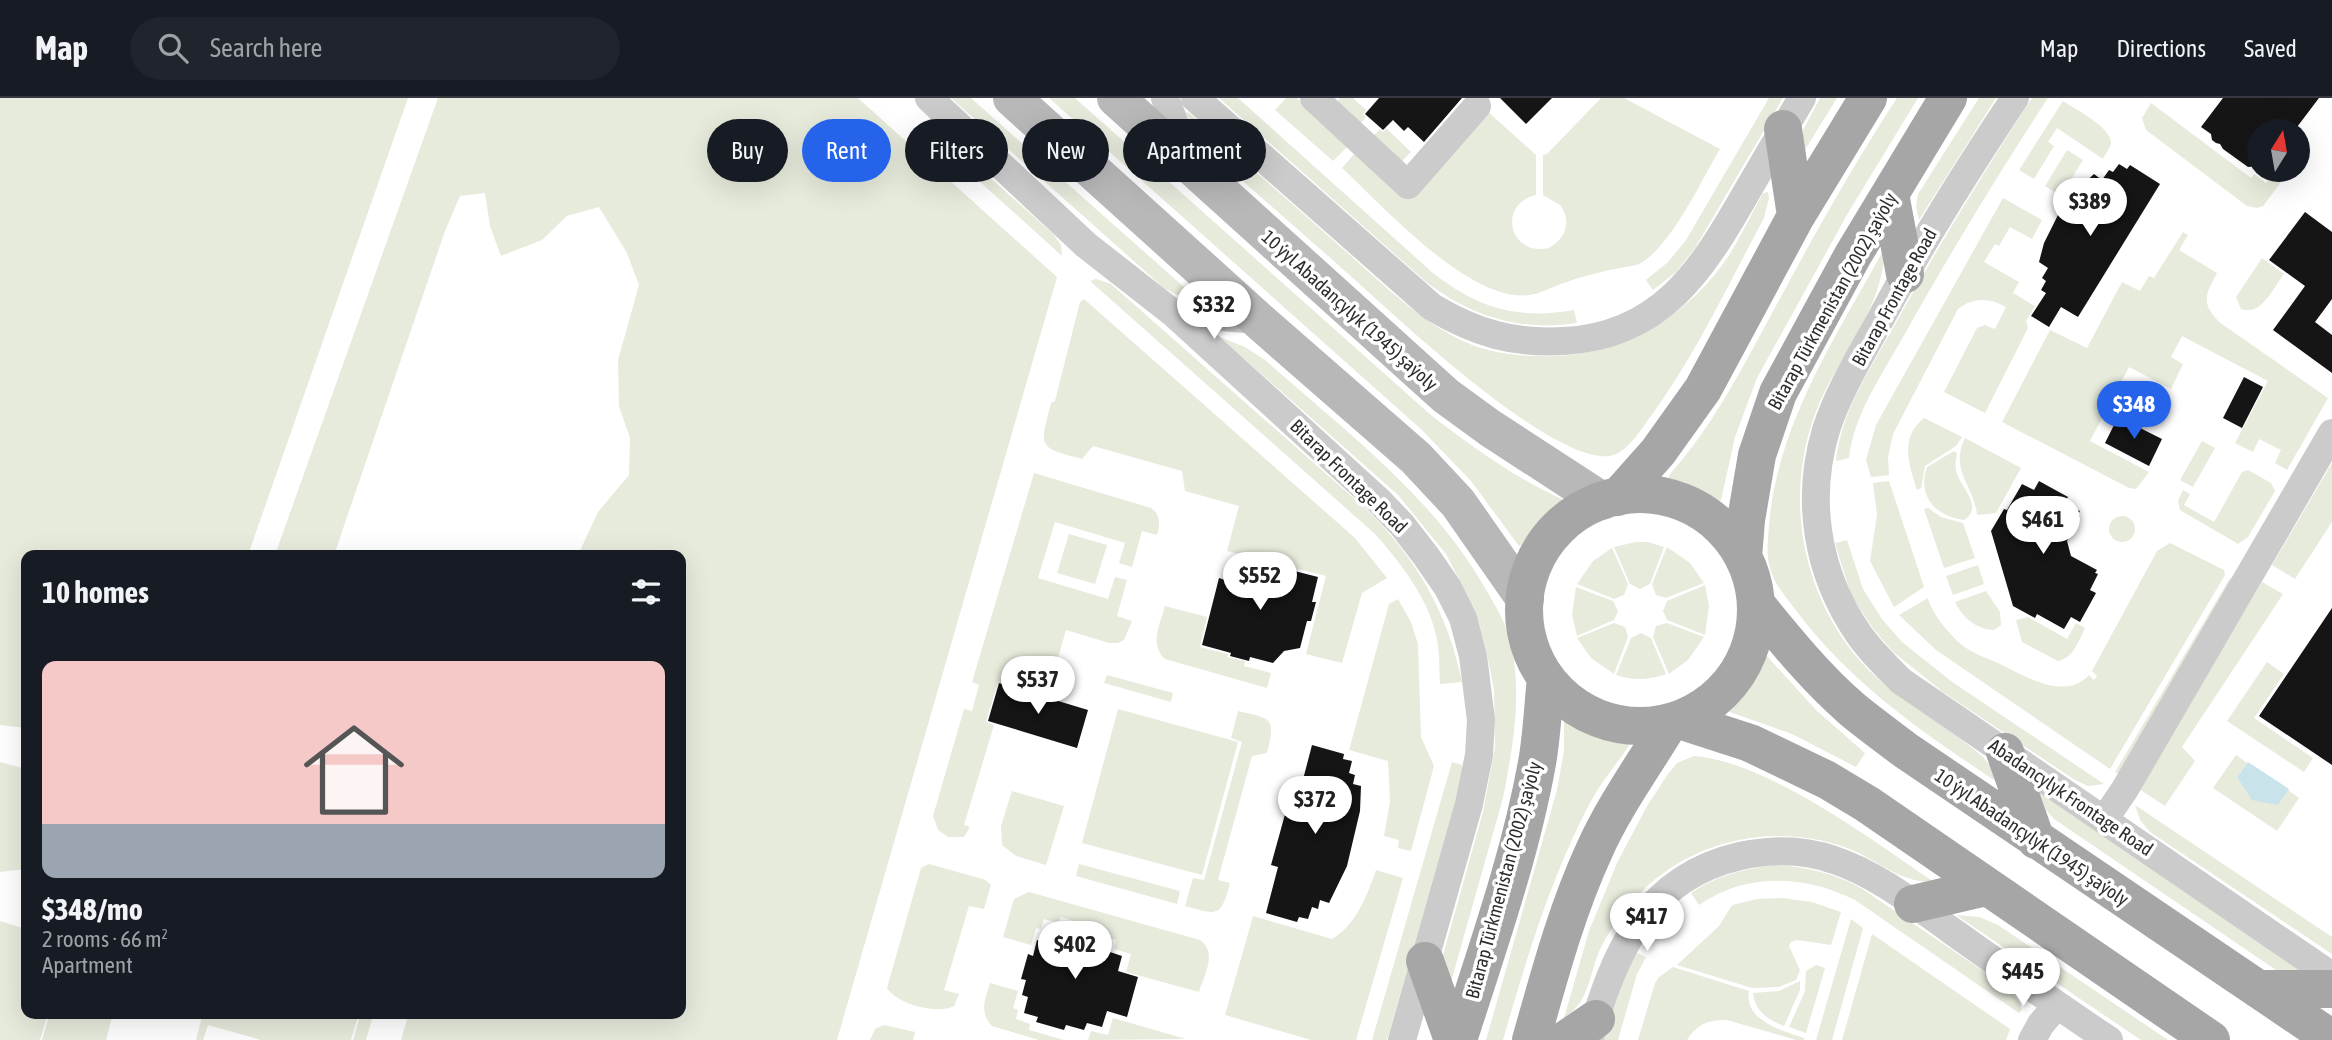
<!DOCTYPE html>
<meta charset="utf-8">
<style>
:root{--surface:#171b24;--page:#20242c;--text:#f1f3f6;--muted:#9ea1a6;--line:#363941;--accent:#2563eb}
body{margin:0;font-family:"Asap Condensed",sans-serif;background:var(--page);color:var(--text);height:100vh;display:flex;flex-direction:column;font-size:26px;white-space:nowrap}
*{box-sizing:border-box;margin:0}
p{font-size:23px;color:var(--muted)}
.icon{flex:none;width:38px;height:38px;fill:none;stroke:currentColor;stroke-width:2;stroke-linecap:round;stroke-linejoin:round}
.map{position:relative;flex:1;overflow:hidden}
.details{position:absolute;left:21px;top:452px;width:665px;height:469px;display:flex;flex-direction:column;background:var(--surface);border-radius:14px;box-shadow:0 7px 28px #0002}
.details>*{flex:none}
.hud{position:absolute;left:707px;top:21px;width:665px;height:63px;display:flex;gap:14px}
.needle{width:46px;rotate:11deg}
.controls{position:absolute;left:2247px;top:21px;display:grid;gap:14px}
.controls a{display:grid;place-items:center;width:63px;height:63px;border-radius:50%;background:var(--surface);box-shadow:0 7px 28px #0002;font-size:35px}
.price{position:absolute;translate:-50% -60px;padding:0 16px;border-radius:24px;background:#fff;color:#222;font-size:23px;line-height:46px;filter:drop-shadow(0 2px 4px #0008)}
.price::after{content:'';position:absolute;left:50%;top:42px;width:21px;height:16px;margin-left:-10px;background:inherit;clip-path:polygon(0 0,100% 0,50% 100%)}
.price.active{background:var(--accent);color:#fff}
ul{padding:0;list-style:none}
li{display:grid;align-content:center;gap:14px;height:371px;padding:0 21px}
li+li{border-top:2px solid var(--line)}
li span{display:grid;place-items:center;height:217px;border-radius:14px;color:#555}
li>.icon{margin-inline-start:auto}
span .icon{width:126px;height:126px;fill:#fffc;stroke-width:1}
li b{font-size:30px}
h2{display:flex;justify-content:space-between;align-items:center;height:84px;padding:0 21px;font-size:30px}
.tag{padding:0 24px;border-radius:32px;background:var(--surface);box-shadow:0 7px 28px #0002;font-size:24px;line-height:63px}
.tag.active{background:var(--accent);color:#fff}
header{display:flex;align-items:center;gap:42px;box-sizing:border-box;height:98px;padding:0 35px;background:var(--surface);border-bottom:2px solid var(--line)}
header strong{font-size:33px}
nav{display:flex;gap:38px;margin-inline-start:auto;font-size:24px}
.search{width:490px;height:63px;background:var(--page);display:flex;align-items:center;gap:18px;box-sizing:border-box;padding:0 24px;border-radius:38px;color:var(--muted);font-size:26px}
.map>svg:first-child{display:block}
.green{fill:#e6ebdc}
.water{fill:#c8e3ea}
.building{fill:#151515}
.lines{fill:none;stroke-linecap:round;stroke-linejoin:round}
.street{stroke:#cbcbcb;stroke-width:28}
.secondary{stroke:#b8b8b8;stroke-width:38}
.primary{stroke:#a6a6a6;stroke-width:38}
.labels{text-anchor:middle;stroke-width:7;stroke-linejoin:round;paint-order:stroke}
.street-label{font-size:19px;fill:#2e2e2e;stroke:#fff}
</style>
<header>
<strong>Map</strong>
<div class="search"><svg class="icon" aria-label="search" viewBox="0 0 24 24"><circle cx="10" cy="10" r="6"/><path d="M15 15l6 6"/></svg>Search here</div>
<nav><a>Map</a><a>Directions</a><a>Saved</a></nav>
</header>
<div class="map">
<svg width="2332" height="942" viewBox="0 0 2332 942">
<rect width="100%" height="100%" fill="#fff"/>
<path class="green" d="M0 0H408L248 457H26V630L0 627Z
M438 0H858L1057 179 837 942H401L409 915H681V457H578L598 414 629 377 630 340 619 308 618 262 639 187 627 155 599 109 567 118 542 142 501 158 490 128 485 95 460 98 445 133 334 457H275Z
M951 0H971L1194 198C1185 202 1173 195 1164 190Z
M1049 0H1075L1432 318C1473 349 1516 381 1564 402V405L1539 429 1524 447 1519 448 1471 383 1422 332Z
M1219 0H1238L1433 175C1478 210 1517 222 1574 212L1577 225C1520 234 1470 218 1425 183Z
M1286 0H1297L1348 48 1333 63 1275 12Z
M1340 0H1353L1366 12 1363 16 1366 19 1358 28 1335 6Z
M1601 0H1624L1720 51C1702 81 1669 153 1637 167 1613 171 1588 176 1564 185 1553 188 1541 196 1529 197 1470 205 1383 108 1342 70L1355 55 1406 101 1486 12 1536 57V97C1497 106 1509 159 1549 150 1566 140 1572 123 1560 107L1543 97V57L1547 56Z
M1769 0H1783L1695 150 1676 174 1653 192 1646 182 1668 164 1686 142Z
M1820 0H1837L1803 55V32Z
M1897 0H1918L1848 115 1757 280 1735 339 1721 402H1712L1691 391 1671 384 1668 381 1670 376C1718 322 1748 258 1783 195 1819 128 1856 63 1897 0Z
M1979 0H1996L1919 122 1916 109 1918 96Z
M2032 0H2048C1997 78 1949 157 1903 239 1882 277 1854 316 1849 360L1836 363C1841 314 1869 273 1893 230 1936 152 1983 75 2032 0Z
M2063 3C2075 11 2112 30 2111 45 2110 51 2105 56 2103 61L2057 30 2048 44 2054 48 2034 81 2019 72Z
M2151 5 2251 80 2254 76 2266 85 2274 75 2278 77 2282 72H2290L2263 108 2257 110 2247 108 2146 32 2142 20Z
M1188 14C1240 60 1292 106 1343 151 1382 185 1418 222 1465 244 1492 256 1525 259 1554 258 1627 256 1690 216 1730 156 1742 136 1752 115 1763 95L1768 94 1769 100 1764 120C1728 187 1696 256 1651 318 1641 331 1631 349 1616 356 1564 380 1386 209 1345 173 1300 133 1255 94 1210 54L1197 39 1186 15Z
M1386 30 1411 54 1399 66 1371 40 1380 31 1383 34Z
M935 43 986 76 1053 136 1061 147 1062 158Z
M2067 52 2083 62 2061 98 2045 88Z
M2003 100 2042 122 2032 141 2010 129 1999 148 1995 146 1984 164 2019 184 2013 195 2035 208 2026 223 2028 230 1985 315 1944 294 1977 230 1985 227 1995 231 2006 209C1989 200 1974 199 1958 211L1893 336 1888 359 1889 377 1871 379 1866 362 1876 327Z
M2183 134 2188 137 2179 152 2217 175C2205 197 2201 205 2219 224L2328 300 2287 372 2275 365 2281 352 2259 341 2253 354 2235 345 2268 283 2182 238 2171 259 2183 266 2171 291 2129 269 2090 343 2149 374 2136 391 2129 390 2002 324 2050 232 2087 250 2122 184 2140 193 2149 178 2154 180Z
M1884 151C1886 197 1849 247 1828 287 1781 375 1794 488 1861 564 1895 602 1943 624 1982 658L1991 669 1996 680 1994 682C1921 633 1856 589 1801 519 1790 504 1775 489 1770 470 1766 457 1768 442 1769 428 1777 326 1836 239 1884 151Z
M2262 160 2284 176C2273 190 2261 219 2241 211L2236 199Z
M1096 181 1111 186 1367 412C1416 460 1448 515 1462 584L1440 586C1439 570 1440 553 1436 537 1428 500 1400 464 1375 436L1090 183Z
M1084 201 1355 440 1387 480 1362 495 1342 565 1306 556 1326 478 1227 453 1239 408 1185 393 1182 373 1093 348 1082 361C1036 349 1040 349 1051 305L1055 303 1080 204Z
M1220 239 1245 249 1265 262C1344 332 1432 397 1485 490 1495 507 1505 523 1510 542 1523 593 1513 649 1503 700L1449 891 1443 857 1483 714 1495 649 1494 592 1486 551 1475 512 1446 456 1398 397Z
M1924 320 1962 339 1956 348 1925 368 1921 390 1917 392C1909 367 1899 340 1924 320Z
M1965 340 2021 370 1996 415 1977 417C1974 387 1949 372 1965 340Z
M2202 343 2215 350 2193 389 2180 382Z
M1954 353 1957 355C1956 363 1954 370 1958 378 1964 393 1983 410 1964 422 1935 418 1917 398 1927 369Z
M2332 365V424L2295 481 2272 467Z
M2248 372 2271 385 2275 393 2248 439 2238 446 2180 412 2178 403 2183 392 2190 396 2184 407 2214 424 2242 374Z
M1034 375 1151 410C1161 417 1160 427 1157 437L1142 433 1132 469 1119 465 1125 445 1055 424 1038 480 1108 501 1115 479 1127 482 1117 518 1132 523 1124 542 1118 545H1109L1066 532 1047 598 998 584 986 624 994 627 964 727 970 729 964 739H948L938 732 933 718 964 611 972 613 979 587 972 584Z
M1889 383 1924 489 1894 509 1870 463 1877 417 1873 385Z
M1928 410 1941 419 1963 425 1975 460 1944 470 1924 411Z
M2109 431a13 13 0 1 1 26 0a13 13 0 1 1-26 0Z
M1069 436 1107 447 1095 486 1057 475Z
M1847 442 1863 491 1882 521 1902 544 1951 583 2104 686 2088 688 2075 682 1943 594 1892 553 1872 529 1851 497 1835 445Z
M1636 444H1648L1664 449 1650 486 1640 491 1630 486 1614 449Z
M2170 445 2224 472 2225 477 2110 671 1936 552 1899 517 1928 500C1931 515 1950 537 1963 548 1973 555 1986 560 1998 565 2023 577 2065 604 2089 577L2094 582 2097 578 2092 573 2157 453Z
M1667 449 1690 465 1704 485 1666 500 1656 497 1652 486Z
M1612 450 1628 486 1624 497 1614 501 1577 486 1593 463Z
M1978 467 1984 486 1953 497 1946 478Z
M2230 480 2234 482 2119 676 2115 674Z
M2262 484 2283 496 2182 649 2195 663 2165 708 2139 691Z
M1705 487 1709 508 1705 537 1667 522 1663 513 1667 503Z
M1576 489 1613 503 1618 513 1614 522 1577 538 1572 517Z
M1986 493 2000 514 2001 527 1994 532C1976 531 1963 520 1955 504Z
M1398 501 1411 524 1418 546 1421 639 1434 668 1411 753 1398 750 1399 742 1384 738 1390 704 1388 663 1349 652 1389 506Z
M1165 508 1207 519 1200 549 1228 556 1227 559 1245 563 1244 568 1271 575 1267 590 1165 561C1149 547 1160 526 1165 508Z
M2028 519 2067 541 2076 525 2085 530C2079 543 2073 560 2058 563L2022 544 2016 522Z
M1614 525 1625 529 1628 539 1614 576 1591 560 1577 540Z
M1667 525 1704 539 1688 562 1669 576 1653 539 1656 528Z
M1641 535 1651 540 1666 576C1649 582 1633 583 1616 577L1631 540Z
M1766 557 1816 612 1865 655 1856 669 1792 636 1727 613 1740 599Z
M2267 564 2284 576 2254 620 2313 660 2304 674 2227 623Z
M1107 577 1173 595 1171 604 1104 585Z
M1118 611 1238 644 1202 777 1082 745Z
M1238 613C1272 621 1276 619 1267 655L1252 658 1218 782 1230 785C1221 820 1218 817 1185 808L1193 780 1204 782 1242 644 1231 640Z
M1564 622 1596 637 1631 644C1619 664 1603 681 1592 701 1551 778 1527 859 1503 942H1486L1557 692 1564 653Z
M2236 657 2247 665 2237 679 2278 707 2288 692 2299 700 2277 733 2213 690Z
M1694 658C1766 663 1872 742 1931 782L1930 784C1894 782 1879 762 1847 750 1767 721 1674 746 1623 815 1613 827 1604 842 1598 856 1589 880 1588 905 1564 920L1589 833 1617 765 1647 708 1668 676 1677 665Z
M0 664 26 671V771L0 774Z
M1452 664 1462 667 1461 684 1387 942H1372Z
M1012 693 1064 708 1046 767 1016 758 1002 747 1001 728Z
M2039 694 2308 876 2276 872 2054 721 2046 712Z
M2135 707 2332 839V856L2150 734 2140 722Z
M929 766 986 782 991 787 984 811 969 808 944 892 959 896 954 908C937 917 897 906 887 890L921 770Z
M1079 766 1180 793 1177 806 1076 778Z
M1773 767C1804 768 1834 775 1861 790L2008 890 2020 905 2022 912 2019 915 1855 802C1805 777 1746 774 1699 807L1691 795C1716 778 1743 771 1773 767Z
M1376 772 1403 780 1356 942H1311L1225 917 1253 818 1332 841C1356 827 1367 798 1376 772Z
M1029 794 1200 842C1218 855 1204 877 1199 894L1126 874 1131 856 1114 851 1116 842 1095 835 1097 830 1061 819 1059 825 1044 821 1041 831 1036 830 1031 847 1003 839 1014 801Z
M1782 800 1812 804 1841 814 1831 847 1797 842 1791 844 1789 848 1800 872 1796 882 1779 889 1752 890 1677 867 1719 828 1732 807 1757 801Z
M1956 817 1979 819 1998 827 2168 942H2141Z
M1851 821 1863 830 1832 942H1816Z
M0 823 26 831V915H48L40 942H0Z
M1872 836 2010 931 2006 942H1842Z
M1633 853 1646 859 1637 876 1618 942H1603Z
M1816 867 1825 870 1806 935 1789 929 1805 893 1806 873Z
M1673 869 1749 893C1744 923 1783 933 1804 940V942H1796L1727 922C1708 922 1697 926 1687 942H1638L1655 885 1659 879Z
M1800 883V892L1784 928C1768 922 1755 913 1753 895L1779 893Z
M990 885 1018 893 1013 910 1018 912 1016 921 1030 926 1029 932 1064 942H1039L992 928C979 914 985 902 990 885Z
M50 915H113L106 942H42Z
M203 915H359L351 942H261L208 927 203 942H196Z
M361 915H374L366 942H353Z
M1113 920 1186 941 1088 942 1091 933 1108 937Z
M884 927 915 934 913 942H870L875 931Z"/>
<path class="water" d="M2248 664 2289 691 2278 707 2252 702 2237 679Z"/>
<path class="building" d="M1379 0H1462L1424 44 1408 29 1404 33 1393 22 1383 32 1365 16Z
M1500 0H1552L1526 26Z
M2223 0H2319L2294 33H2259V68L2248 69 2223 51 2220 46 2216 45 2212 42 2211 36 2201 29Z
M2119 66 2127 71 2130 67 2160 86 2078 219 2061 209 2049 229 2031 218 2046 195 2041 192 2046 183 2042 180 2048 170 2039 164 2044 145 2060 113 2081 88 2094 76 2102 82 2109 72 2113 74Z
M2305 114 2332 134V201L2315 224 2332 237V275L2273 232 2305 188 2269 162Z
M2244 279 2263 289 2242 330 2223 320Z
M2118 319 2162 341 2149 368 2105 345Z
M2039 383 2068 399 2064 405 2080 413 2078 416 2080 418 2067 443 2071 458 2097 472 2095 475 2098 476 2090 492 2096 495 2080 524 2071 519 2064 531 2037 516 2035 520 2013 508 1991 433 2004 411 2007 412 2022 386 2034 392Z
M1251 462 1318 479 1312 504H1316L1311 523H1307L1300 550 1284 553 1273 565 1250 559 1249 563 1230 558 1231 555 1202 547 1219 480 1228 483 1232 465 1249 470Z
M2332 510V667L2259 618Z
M999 585 1088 612 1077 650 988 623Z
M1312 647 1344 656 1343 661 1352 663 1349 675 1355 677 1353 686 1361 688 1360 713 1347 768 1329 805 1320 802 1318 811 1312 809 1308 821 1299 819 1297 824 1266 815 1278 769 1271 767 1292 691 1300 693Z
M1064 827 1092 836 1091 841 1109 846 1107 853 1122 858 1118 873 1138 879 1127 919 1107 913 1102 929 1087 925 1084 932 1066 927 1064 932 1036 924 1038 919 1024 915 1028 899 1022 897 1026 882 1021 881 1028 856 1033 858 1037 842 1044 845 1048 829 1062 832Z"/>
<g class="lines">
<path class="street" d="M929 0 1086 147 1173 215 1378 402 1402 427 1426 458 1448 490 1463 520 1473 558 1481 622 1479 657 1469 706 1402 942
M1165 0 1189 63
M1195 0 1432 209C1476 235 1513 246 1564 243 1661 238 1702 172 1745 97 1764 64 1783 32 1802 0
M1314 0 1408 87 1477 8
M2015 0C1969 69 1924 140 1885 213 1864 252 1839 291 1826 332 1805 402 1817 475 1858 535 1870 553 1886 568 1901 583L2332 878
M1173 215 1258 222
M2104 722 2125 691 2332 335
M1590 939C1615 854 1645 780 1740 758 1772 751 1803 751 1834 762 1875 775 1917 808 1952 833 2004 870 2056 907 2109 942
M2032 942 2041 926 2057 907"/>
<path class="secondary" d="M1012 0 1258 222 1416 360 1458 405 1525 501
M1116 0 1446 298 1490 330 1602 403"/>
<path class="primary" d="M1783 31 1796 118
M1890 96 1905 176
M1524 512a116 116 0 1 1 232 0a116 116 0 1 1-232 0Z
M1618 399 1658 354 1703 291 1796 118 1868 0
M1743 459 1746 422 1757 357 1778 295 1853 157 1948 0
M1756 506C1786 543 1817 581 1853 612 1870 626 1888 639 1905 652L2332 941
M1679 622 1750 645 1827 682 1867 706 2211 942
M2005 654 2036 742
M1913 806 1986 789
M1425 863 1453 942
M2258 891H2332
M1458 942C1487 851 1520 759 1537 665 1542 637 1543 608 1546 580
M1531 942C1549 879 1566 814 1594 753 1614 708 1644 667 1670 624
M1565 942 1596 921"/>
</g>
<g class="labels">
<g class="street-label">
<text transform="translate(1894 199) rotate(-61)" y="7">Bitarap Frontage Road</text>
<text transform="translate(1832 203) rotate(-61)" y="7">Bitarap Türkmenistan (2002) şaýoly</text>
<text transform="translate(1350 212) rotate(42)" y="7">10 ýyl Abadançylyk (1945) şaýoly</text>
<text transform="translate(1349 378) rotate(44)" y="7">Bitarap Frontage Road</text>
<text transform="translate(2071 699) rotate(34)" y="7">Abadancylyk Frontage Road</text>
<text transform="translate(2032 739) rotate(34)" y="7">10 ýyl Abadançylyk (1945) şaýoly</text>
<text transform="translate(1503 782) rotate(-75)" y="7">Bitarap Türkmenistan (2002) şaýoly</text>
</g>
</g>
</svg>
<div class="controls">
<a><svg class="needle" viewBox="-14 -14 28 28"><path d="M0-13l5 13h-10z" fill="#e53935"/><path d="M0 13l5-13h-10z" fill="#9ea1a6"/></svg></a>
</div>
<b class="price" style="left:2090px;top:140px">$389</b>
<b class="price" style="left:1214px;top:243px">$332</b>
<b class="price active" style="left:2134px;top:343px">$348</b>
<b class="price" style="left:2043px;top:458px">$461</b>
<b class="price" style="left:1260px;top:514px">$552</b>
<b class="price" style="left:1038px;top:618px">$537</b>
<b class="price" style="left:1315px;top:738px">$372</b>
<b class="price" style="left:1647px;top:855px">$417</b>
<b class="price" style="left:1075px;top:883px">$402</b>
<b class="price" style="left:2023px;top:910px">$445</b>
<div class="hud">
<a class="tag">Buy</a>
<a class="tag active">Rent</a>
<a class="tag">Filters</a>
<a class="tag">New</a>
<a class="tag">Apartment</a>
</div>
<section class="details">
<h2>10 homes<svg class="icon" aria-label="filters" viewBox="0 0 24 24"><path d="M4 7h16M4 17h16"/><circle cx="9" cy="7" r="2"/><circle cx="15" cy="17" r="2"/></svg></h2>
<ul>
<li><span style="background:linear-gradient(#f6c9c9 75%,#9aa5b1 0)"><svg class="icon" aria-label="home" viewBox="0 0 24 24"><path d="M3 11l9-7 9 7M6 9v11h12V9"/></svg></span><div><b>$348/mo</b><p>2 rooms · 66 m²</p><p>Apartment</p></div></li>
</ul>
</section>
</div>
